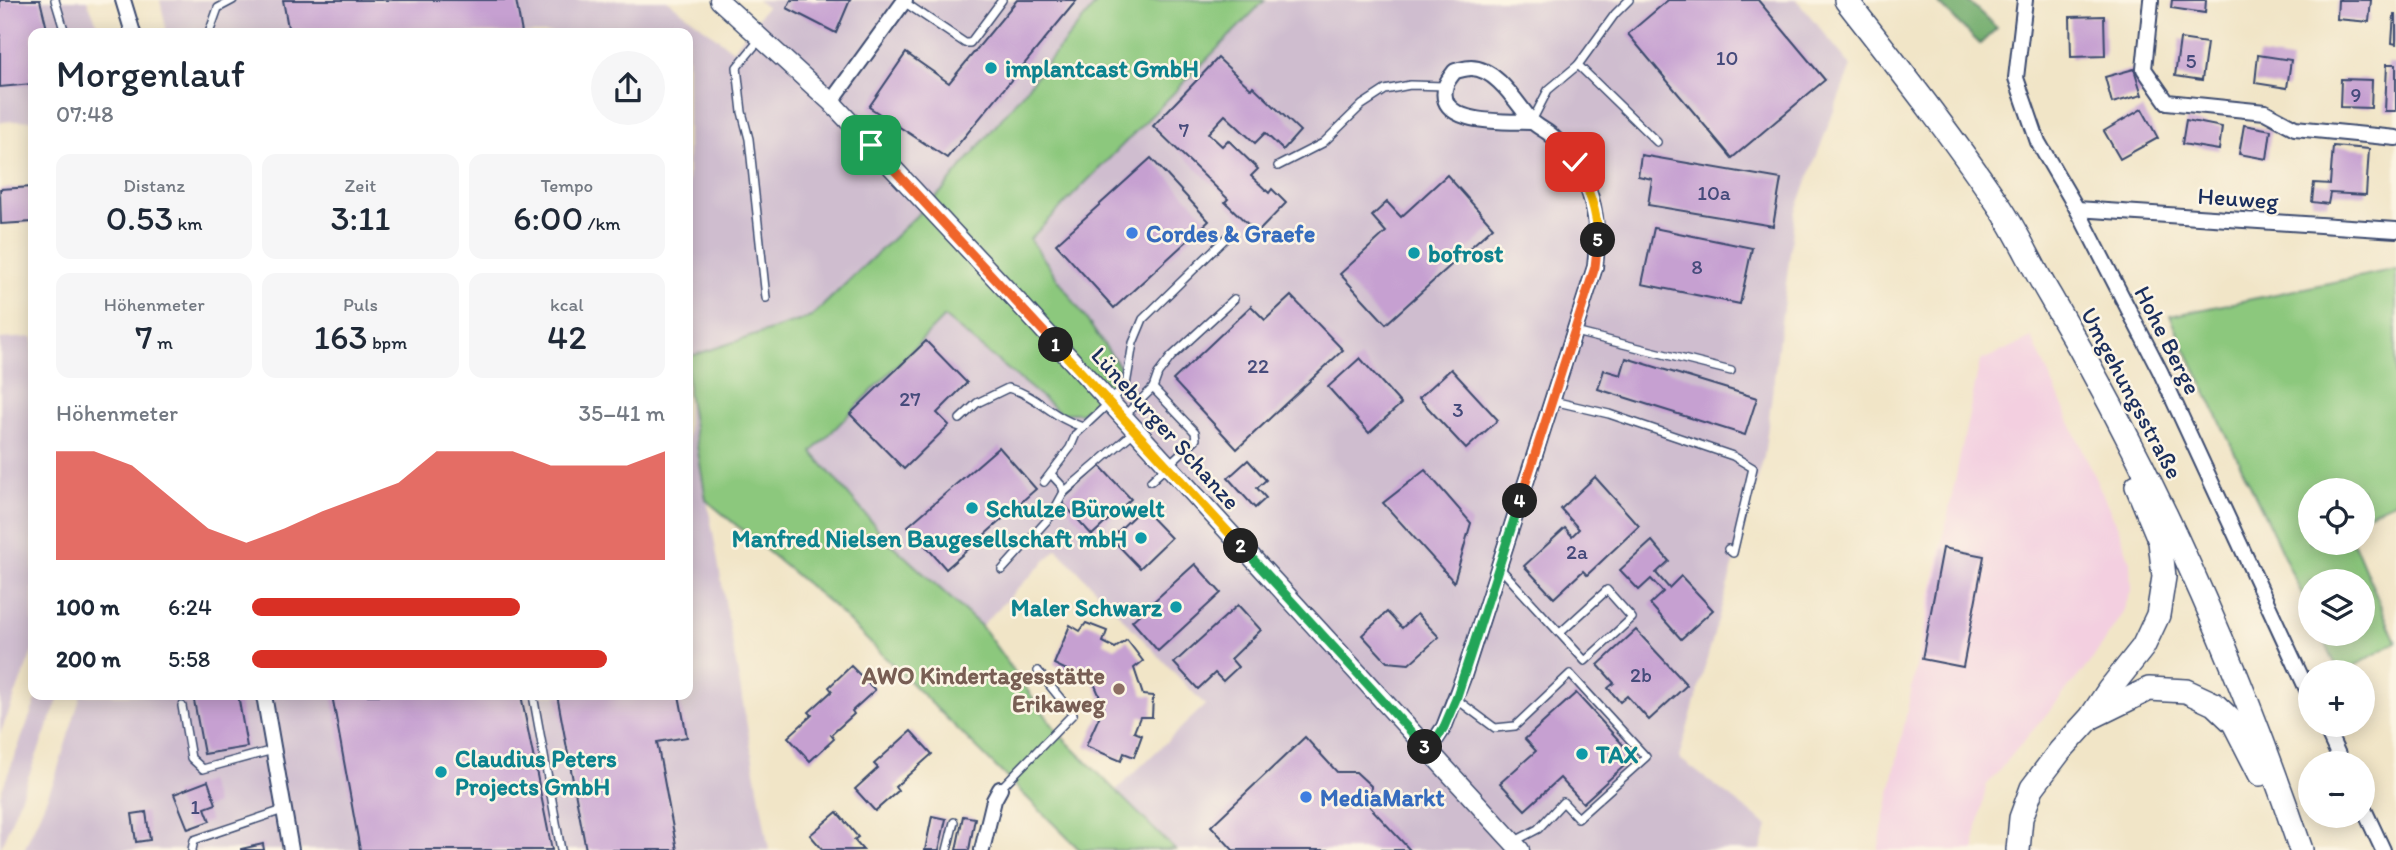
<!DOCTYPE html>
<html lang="de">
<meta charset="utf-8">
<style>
body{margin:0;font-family:Itim,sans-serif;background:#f6f6f7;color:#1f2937;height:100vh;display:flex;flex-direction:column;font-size:26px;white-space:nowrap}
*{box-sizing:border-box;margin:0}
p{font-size:23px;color:#747a83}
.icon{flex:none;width:38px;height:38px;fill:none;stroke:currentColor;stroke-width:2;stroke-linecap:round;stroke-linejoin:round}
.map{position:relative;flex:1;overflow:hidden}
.side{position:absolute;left:28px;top:28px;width:665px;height:672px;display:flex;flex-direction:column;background:#fff;border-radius:14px;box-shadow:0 4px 18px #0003}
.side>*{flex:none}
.buttons{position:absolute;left:2298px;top:478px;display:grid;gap:14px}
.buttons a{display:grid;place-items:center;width:77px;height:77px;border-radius:50%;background:#fff;box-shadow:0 4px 18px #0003;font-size:35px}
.pin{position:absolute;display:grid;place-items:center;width:60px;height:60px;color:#fff;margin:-30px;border-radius:14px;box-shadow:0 4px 10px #0006}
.km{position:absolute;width:35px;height:35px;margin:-18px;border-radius:50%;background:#222;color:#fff;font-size:19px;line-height:35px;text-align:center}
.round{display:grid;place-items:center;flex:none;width:74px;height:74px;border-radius:37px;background:#f6f6f7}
.headline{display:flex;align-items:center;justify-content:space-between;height:119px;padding:0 28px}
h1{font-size:38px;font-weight:600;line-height:52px}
.stats{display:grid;grid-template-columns:repeat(3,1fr);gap:10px;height:119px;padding:7px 28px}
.stats div{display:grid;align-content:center;border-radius:14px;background:#f6f6f7;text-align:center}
.stats b{font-size:35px;font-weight:600}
.stats small{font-size:19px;font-weight:400}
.stats p{font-size:19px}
.chart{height:196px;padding:14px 28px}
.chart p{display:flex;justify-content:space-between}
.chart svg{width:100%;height:126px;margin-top:7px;fill:#d93025;opacity:.7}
ul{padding:0 28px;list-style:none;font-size:23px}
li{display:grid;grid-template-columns:112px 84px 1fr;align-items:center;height:52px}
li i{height:18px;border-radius:9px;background:#d93025}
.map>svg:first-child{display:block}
</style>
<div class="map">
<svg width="2396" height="850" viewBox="0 0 2396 850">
<rect width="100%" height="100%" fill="#fcf5e5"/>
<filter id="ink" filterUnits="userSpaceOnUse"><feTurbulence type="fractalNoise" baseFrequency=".0143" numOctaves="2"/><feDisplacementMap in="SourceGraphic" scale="14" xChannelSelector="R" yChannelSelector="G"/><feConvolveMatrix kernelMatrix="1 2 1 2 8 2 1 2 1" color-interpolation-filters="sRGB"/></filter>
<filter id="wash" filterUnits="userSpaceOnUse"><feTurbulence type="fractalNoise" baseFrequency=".00686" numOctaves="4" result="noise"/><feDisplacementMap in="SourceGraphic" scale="28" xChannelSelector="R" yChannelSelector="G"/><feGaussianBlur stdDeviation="1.57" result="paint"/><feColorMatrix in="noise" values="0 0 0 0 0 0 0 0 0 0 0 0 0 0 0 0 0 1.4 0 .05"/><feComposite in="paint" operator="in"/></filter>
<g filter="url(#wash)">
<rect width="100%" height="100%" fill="#f1e5c7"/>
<path fill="#f3cfe0" d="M2032,338L2120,532L2130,562L2131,591L2122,614L2092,660L1986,786L1975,842L1976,850H1878L1980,361Z"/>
<g fill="#cfbdcf">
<path d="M0,0H87L101,33H33V120L0,122Z"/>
<path d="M160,0H667L733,50L766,7L757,0H1099L943,190L811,317L688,357V33H167Z"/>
<path d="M1265,0H1797L1851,66L1795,213L1764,457L1679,758L1768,826L1761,850H1175L1115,791L1205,705L1057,549L981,626L889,542L812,452L944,317L1061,413L1119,366L1030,239Z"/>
<path d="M33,337V650L0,734V339Z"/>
<path d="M688,392L769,850H24L54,781L81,695H688Z"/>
<path d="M38,695H60L0,850V795Z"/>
</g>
<g fill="#8cc87d" stroke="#547c6e" stroke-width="2">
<path d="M1099,0H1265L1030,239L1119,366L1118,385L1081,413H1061L944,317L812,452L889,542L981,626L1059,734L1175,850H1080L832,605L706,500L688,392V357L811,317L943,190Z"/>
<path d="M2396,269V501L2363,516L2362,490H2310V542L2354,543L2396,642L2344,672H2339L2321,634H2362V581H2310V611L2170,316Z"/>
</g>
<path fill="#71ac6c" stroke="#466e65" stroke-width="2" d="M1935,0H1967L1997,28L1980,44Z"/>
<g id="blocks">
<g fill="#c6a0d1">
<path d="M0,0H40L48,33H33V70L30,71L32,84L0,87Z"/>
<path d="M283,0H516L522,33H289Z"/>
<path d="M791,0H850L836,33L787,8Z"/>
<path d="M1017,0H1077L947,158L869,107L906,53L949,83Z"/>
<path d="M1668,0H1758L1825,80L1732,158L1628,34Z"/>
<path d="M2172,0H2206L2205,13L2171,8Z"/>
<path d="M2338,0H2371L2369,22L2337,19Z"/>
<path d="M2394,14H2396V44L2392,43Z"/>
<path d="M2104,16L2105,56L2071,57L2070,17Z"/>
<path d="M2180,39L2207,43L2202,80L2175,76Z"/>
<path d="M2258,55L2291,60L2287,88L2255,83Z"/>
<path d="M1218,58L1251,89L1253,86L1300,131L1283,150L1265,133L1255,143L1225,115L1208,133L1222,146L1228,140L1258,169L1251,176L1269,193L1272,189L1286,203L1257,233L1225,202L1228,199L1153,126Z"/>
<path d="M2387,64H2396V111H2385Z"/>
<path d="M2134,69L2142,95L2112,103L2105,77Z"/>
<path d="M2341,79L2372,80L2371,108L2340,107Z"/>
<path d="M2142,109L2158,138L2120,159L2104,131Z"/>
<path d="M2186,120L2222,127L2219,150L2182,144Z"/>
<path d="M2244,125L2271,130L2267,159L2239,154Z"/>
<path d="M2333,146L2369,149L2366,195L2330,193L2328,204L2312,202L2314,183L2330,184Z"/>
<path d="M1641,155L1781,179L1773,226L1648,205L1652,179L1638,176Z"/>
<path d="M1151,158L1209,221L1114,308L1056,244Z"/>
<path d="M1447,175L1493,227L1386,324L1340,274L1386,232L1372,216L1387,202L1401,217Z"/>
<path d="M33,187V222L1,224L0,189Z"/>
<path d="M1654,228L1752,248L1740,304L1642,284Z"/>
<path d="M1291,296L1343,350L1237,449L1173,380L1251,306L1265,320Z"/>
<path d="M926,341L967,383L937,413L949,425L904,469L850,414Z"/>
<path d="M1360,358L1401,404L1369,433L1328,387Z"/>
<path d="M1626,358L1757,398L1745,435L1598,389L1604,370L1621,375Z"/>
<path d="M1451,369L1498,420L1466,449L1419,398Z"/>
<path d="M999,447L1036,489L946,569L908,526Z"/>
<path d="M1248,460L1266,480L1257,488L1266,498L1255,508L1228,478Z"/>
<path d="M1100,466L1131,499L1092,535L1061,501Z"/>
<path d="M1425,470L1471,523L1454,582L1383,503Z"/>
<path d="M1595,477L1639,526L1587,575L1583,571L1554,598L1524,566L1565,528L1572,536L1579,529L1561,509Z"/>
<path d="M1142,508L1171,538L1140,568L1111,538Z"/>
<path d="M1652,541L1669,561L1656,573L1669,588L1681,576L1713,610L1681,639L1650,604L1663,592L1651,579L1639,590L1620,570Z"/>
<path d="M1943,548L1984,556L1963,667L1922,659Z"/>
<path d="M1195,564L1221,593L1158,651L1132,621Z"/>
<path d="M1238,605L1261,630L1231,659L1238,667L1223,681L1215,673L1198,689L1174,663Z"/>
<path d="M1387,612L1402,628L1417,614L1439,637L1409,664L1387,662L1362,635Z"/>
<path d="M1086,623L1107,631L1103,642L1115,648L1127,640L1143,661L1134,668L1143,695L1153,696L1152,717H1140L1134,732L1142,735L1134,757L1124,753L1121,761L1086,746L1104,706L1094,683L1054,664L1070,625L1080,631Z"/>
<path d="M1636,630L1687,685L1649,720L1627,696L1620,702L1608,688L1614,683L1598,665Z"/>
<path d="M851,666L875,690L852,711L854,714L831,735L834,739L810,761L788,737L812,715L809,712L832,691L829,687Z"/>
<path d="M1576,693L1634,757L1583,803L1560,778L1525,810L1500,783L1536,751L1525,739Z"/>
<path d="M193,695H238L247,747L204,754Z"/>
<path d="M332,695H521L552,850H360Z"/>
<path d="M557,695H679L687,737L657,742L677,850H586Z"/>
<path d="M911,731L932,754L895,787L898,791L875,811L855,789L878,768L874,764Z"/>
<path d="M1305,737L1337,772H1356L1371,786L1370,807L1410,850H1233L1211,826Z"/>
<path d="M208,781L216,804L205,808L210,821L188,829L174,794Z"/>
<path d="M146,812L150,840L136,842L132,814Z"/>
<path d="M837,812L858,837L854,840L863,850H823L810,835Z"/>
<path d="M932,816L946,819L939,850H925Z"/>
<path d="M963,816L975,818L969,850H956Z"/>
<path d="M263,844L264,850H241V849Z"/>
</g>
</g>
</g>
<g filter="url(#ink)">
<use href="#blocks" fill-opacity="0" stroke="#3b4a6e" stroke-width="2"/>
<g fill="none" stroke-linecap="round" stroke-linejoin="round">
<defs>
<g id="service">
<path d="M55,0L65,33"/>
<path d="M904,2L965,43H970L1002,0"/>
<path d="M209,33L218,8L233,0"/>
<path d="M761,38L737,67L742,112L749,139L766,298"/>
<path d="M1578,65L1657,142"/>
<path d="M1532,121L1548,90L1578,65L1615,14L1629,0"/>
<path d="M1278,166L1323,143L1362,105L1385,90L1410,85L1445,86"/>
<path d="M1575,332L1731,371"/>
<path d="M1553,401L1609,414L1733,456L1753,468L1733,553L1728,549"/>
<path d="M1123,417L1153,388L1158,374L1171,357L1234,299"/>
<path d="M960,419L977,403L1008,388C1038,395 1052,418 1083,427"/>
<path d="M1051,474L1062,486L1064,492"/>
<path d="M1151,481L1196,439L1195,432L1153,388"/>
<path d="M1044,482L1070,448L1076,434L1109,403L1126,385L1133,343L1143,319L1226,238"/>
<path d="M1499,567L1585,661L1632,618L1607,590L1560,633"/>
<path d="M1002,570L1051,516L1064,492L1135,431"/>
<path d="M533,695L561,850"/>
<path d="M1456,699L1495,728L1515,726L1570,674L1646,757L1578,818L1563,802L1538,829L1513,842"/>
<path d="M182,706L191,758L203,769L273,750"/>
<path d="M1000,789L1073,714L1038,671"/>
<path d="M192,850L194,840L283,810"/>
<path d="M947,850L954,822"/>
</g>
<g id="minor">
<path d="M123,0L133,33"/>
<path d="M2025,0L2016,78L2038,142L2077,209L2160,371L2310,696"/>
<path d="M2151,0L2144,69L2167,102L2265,112L2295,128L2396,138"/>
<path d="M831,102L905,0"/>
<path d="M2077,209L2396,230"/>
<path d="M264,695L291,850"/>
<path d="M2324,724L2342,763"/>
<path d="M1428,751L1444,727L1464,675L1595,267C1601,216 1591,171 1551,135C1544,129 1535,126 1530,119C1516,102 1496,68 1471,68C1466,68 1460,70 1455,71C1452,75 1447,81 1446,85C1433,127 1509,121 1531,122"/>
<path d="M2362,805L2383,850"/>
<path d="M982,850L994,800L1000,789"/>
</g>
<path id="tertiary" d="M719,0L831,102L1019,303L1520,850"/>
<g id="primary">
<path d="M1846,0C1898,67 1951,134 1998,204C2018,233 2032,266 2050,296C2153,472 2236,657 2301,850"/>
<path d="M2094,716L2149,689L2186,691L2214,704L2234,723L2260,774"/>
<path d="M2018,850L2021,818L2032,788L2060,751L2091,717L2109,690L2143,647L2158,615L2164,577L2160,541L2137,486"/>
</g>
</defs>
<use href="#service" stroke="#3b4a6e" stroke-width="10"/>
<use href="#minor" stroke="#3b4a6e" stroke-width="18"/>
<use href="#tertiary" stroke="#3b4a6e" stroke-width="21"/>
<use href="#primary" stroke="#3b4a6e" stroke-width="26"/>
<use href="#service" stroke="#fff" stroke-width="7"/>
<use href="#minor" stroke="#fff" stroke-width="14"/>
<use href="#tertiary" stroke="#fff" stroke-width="18"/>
<use href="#primary" stroke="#fff" stroke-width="23"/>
</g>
</g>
<g fill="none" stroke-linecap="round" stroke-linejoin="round" filter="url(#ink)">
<defs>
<path id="split-1" d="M871,145L1056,345"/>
<path id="split-2" d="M1056,345L1241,546"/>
<path id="split-3" d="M1241,546L1425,747"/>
<path id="split-4" d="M1425,747L1429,751L1444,727L1456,699L1520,501"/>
<path id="split-5" d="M1520,501L1595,267L1598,240"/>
<path id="split-6" d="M1575,162C1588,187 1598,212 1598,240"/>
</defs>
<use href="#split-1" stroke="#fff" stroke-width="14"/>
<use href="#split-2" stroke="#fff" stroke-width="14"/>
<use href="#split-3" stroke="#fff" stroke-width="14"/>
<use href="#split-4" stroke="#fff" stroke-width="14"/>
<use href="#split-5" stroke="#fff" stroke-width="14"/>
<use href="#split-6" stroke="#fff" stroke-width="14"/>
<use href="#split-1" stroke="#f0652b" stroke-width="9"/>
<use href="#split-2" stroke="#f5b400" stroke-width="9"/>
<use href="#split-3" stroke="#22a559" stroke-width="9"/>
<use href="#split-4" stroke="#22a559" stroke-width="9"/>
<use href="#split-5" stroke="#f0652b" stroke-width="9"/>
<use href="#split-6" stroke="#f5b400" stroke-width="9"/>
</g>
<g fill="#0f9aa8" stroke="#fcf5e5" stroke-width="2.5">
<circle cx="991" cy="68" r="7"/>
<circle cx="1414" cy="253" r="7"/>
<circle cx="972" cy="508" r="7"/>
<circle cx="1141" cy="538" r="7"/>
<circle cx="1176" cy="607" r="7"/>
<circle cx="1582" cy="754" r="7"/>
<circle cx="441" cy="772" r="7"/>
</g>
<g fill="#3f7fe0" stroke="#fcf5e5" stroke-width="2.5">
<circle cx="1132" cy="233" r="7"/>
<circle cx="1306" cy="797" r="7"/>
</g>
<circle fill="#8d6e63" stroke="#fcf5e5" stroke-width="2.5" cx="1119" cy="689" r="7"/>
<g text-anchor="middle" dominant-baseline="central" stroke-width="5" stroke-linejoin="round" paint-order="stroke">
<g font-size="21" fill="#464b7b">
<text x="1727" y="57">10</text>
<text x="2191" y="60">5</text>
<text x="2356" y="94">9</text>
<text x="1184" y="129">7</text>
<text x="1714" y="192">10a</text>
<text x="1697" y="266">8</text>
<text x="1258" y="365">22</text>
<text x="910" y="398">27</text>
<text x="1458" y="409">3</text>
<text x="1577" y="551">2a</text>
<text x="1641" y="674">2b</text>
<text x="195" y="806">1</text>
</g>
<g font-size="24" font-weight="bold" fill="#0d838f" stroke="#fcf5e5" text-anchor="start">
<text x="1005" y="68">implantcast GmbH</text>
<text x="1428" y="253">bofrost</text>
<text x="986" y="508">Schulze Bürowelt</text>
<text x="1127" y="538" text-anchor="end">Manfred Nielsen Baugesellschaft mbH</text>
<text x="1162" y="607" text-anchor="end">Maler Schwarz</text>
<text x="1596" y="754">TAX</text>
<text x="455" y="758">Claudius Peters<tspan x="455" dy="28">Projects GmbH</tspan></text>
</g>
<g font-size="24" fill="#1b2f5e" stroke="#fcf5e5">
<text transform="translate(2238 198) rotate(4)">Heuweg</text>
<text transform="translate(2168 340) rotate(63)">Hohe Berge</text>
<text transform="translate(2132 393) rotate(62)">Umgehungsstraße</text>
<text transform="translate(1166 428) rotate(48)">Lüneburger Schanze</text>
</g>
<g font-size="24" font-weight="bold" fill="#366cbe" stroke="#fcf5e5" text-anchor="start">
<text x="1146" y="233">Cordes &amp; Graefe</text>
<text x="1320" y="797">MediaMarkt</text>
</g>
<g font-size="24" font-weight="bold" fill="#785e54" stroke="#fcf5e5" text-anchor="end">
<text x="1105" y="675">AWO Kindertagesstätte<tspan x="1105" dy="28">Erikaweg</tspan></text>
</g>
</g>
</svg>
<div class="buttons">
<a><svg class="icon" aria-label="locate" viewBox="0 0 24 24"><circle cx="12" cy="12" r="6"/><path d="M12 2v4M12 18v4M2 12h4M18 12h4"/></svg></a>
<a><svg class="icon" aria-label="layers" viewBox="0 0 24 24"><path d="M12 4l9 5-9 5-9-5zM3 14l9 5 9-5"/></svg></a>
<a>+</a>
<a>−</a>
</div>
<div class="pin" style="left:871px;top:145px;background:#1e9e55"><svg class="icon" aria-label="arrive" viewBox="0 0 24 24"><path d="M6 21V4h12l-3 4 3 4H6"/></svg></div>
<div class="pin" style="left:1575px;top:162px;background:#d93025"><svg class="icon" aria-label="check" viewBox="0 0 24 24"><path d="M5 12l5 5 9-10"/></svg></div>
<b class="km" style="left:1056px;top:345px">1</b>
<b class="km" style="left:1241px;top:546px">2</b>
<b class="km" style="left:1425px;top:747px">3</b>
<b class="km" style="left:1520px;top:501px">4</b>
<b class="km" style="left:1598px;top:240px">5</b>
<section class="side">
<div class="headline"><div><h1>Morgenlauf</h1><p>07:48</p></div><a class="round"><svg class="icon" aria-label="share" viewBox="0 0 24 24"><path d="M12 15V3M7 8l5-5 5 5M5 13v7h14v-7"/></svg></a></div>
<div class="stats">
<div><p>Distanz</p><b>0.53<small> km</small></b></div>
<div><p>Zeit</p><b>3:11</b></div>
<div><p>Tempo</p><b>6:00<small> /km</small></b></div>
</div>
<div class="stats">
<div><p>Höhenmeter</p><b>7<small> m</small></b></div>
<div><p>Puls</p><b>163<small> bpm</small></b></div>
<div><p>kcal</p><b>42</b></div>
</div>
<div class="chart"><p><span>Höhenmeter</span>35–41 m</p>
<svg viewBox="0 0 160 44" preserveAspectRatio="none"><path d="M0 44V6L10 6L20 11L30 22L40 33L50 38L60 33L70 27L80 22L90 17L100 6L110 6L120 6L130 11L140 11L150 11L160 6V44z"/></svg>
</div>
<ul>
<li><b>100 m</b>6:24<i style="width:65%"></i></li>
<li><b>200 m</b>5:58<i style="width:86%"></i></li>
</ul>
</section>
</div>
